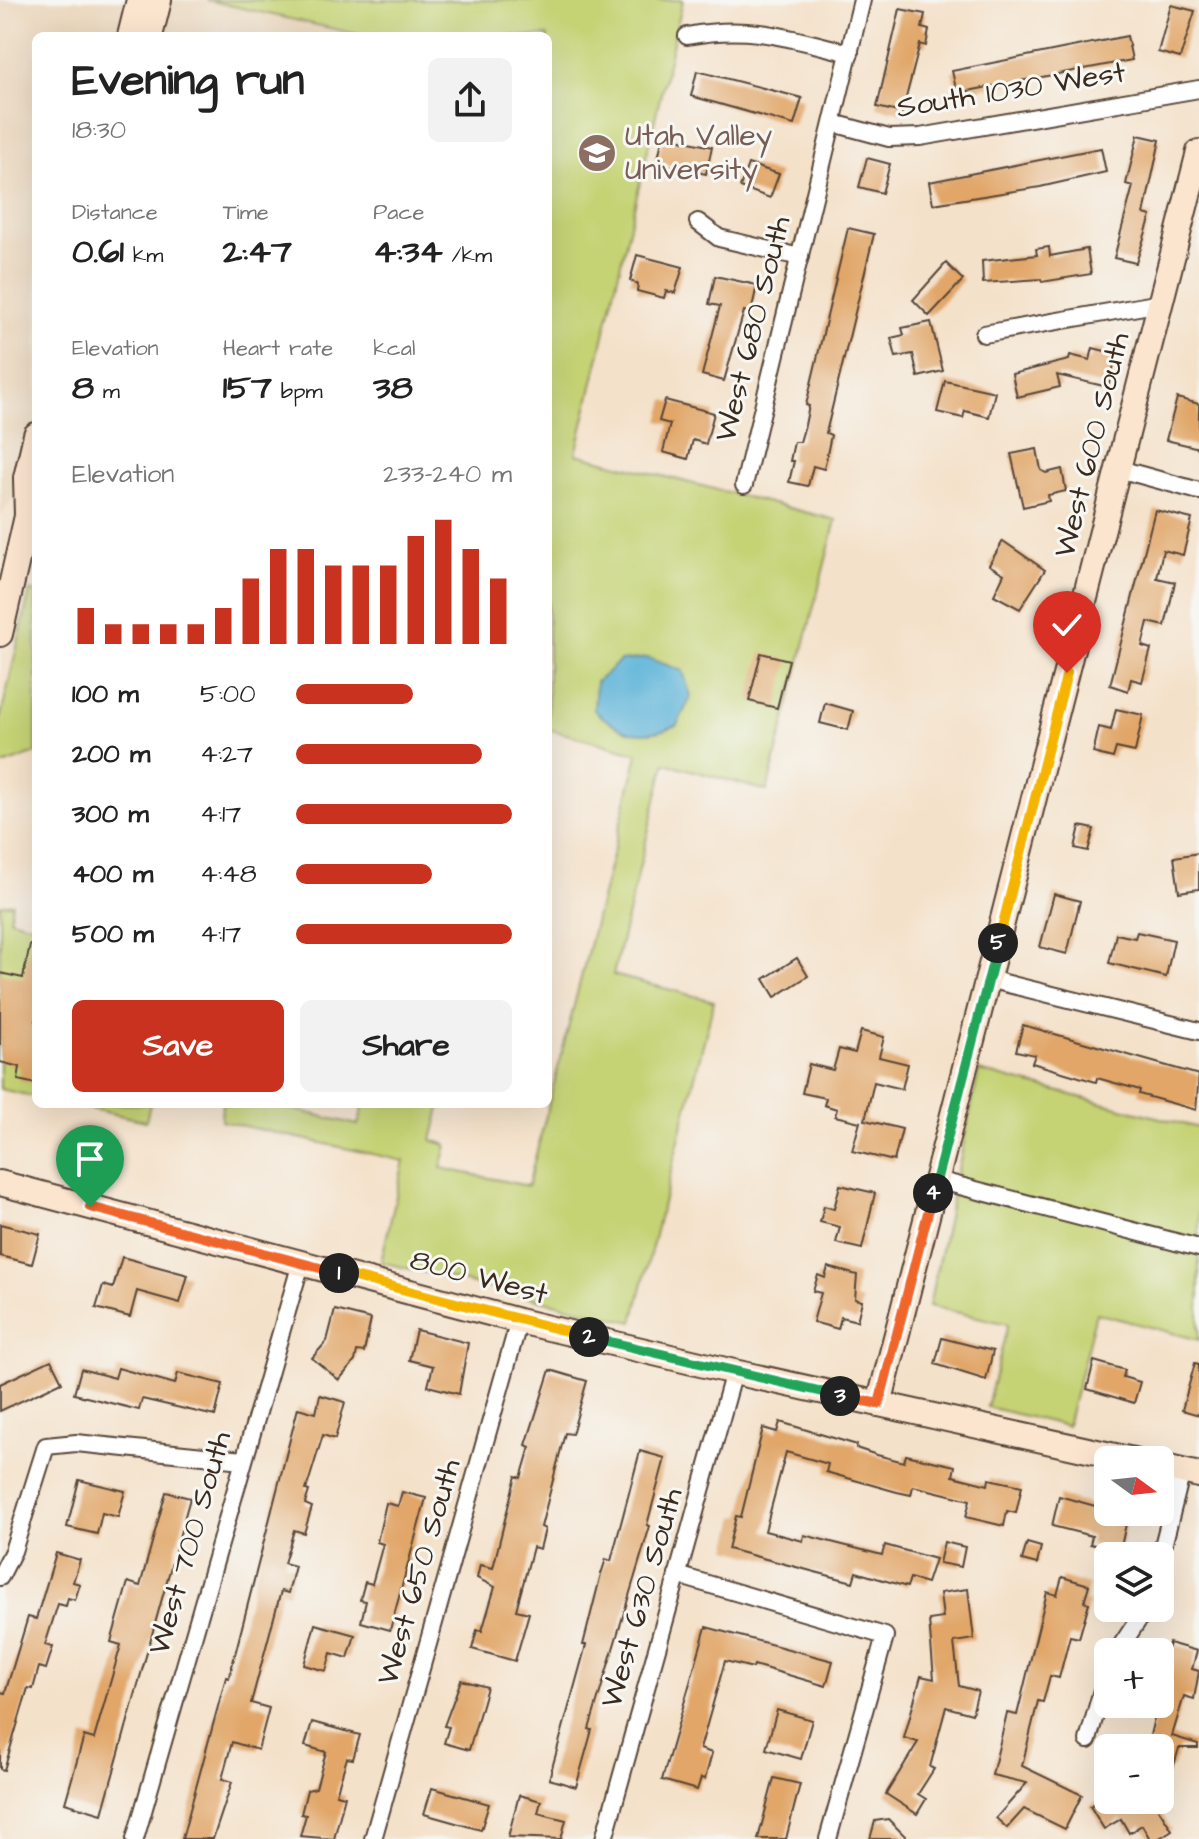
<!DOCTYPE html>
<meta charset="utf-8">
<style>
body{margin:0;font-family:"Architects Daughter",sans-serif;background:#f2f2f2;color:#222;height:100vh;display:flex;flex-direction:column;font-size:30px;white-space:nowrap}
*{box-sizing:border-box;margin:0}
p{font-size:26px;color:#767676}
.icon{flex:none;width:44px;height:44px;fill:none;stroke:currentColor;stroke-width:2;stroke-linecap:round;stroke-linejoin:round}
.map{position:relative;flex:1;overflow:hidden}
.side{position:absolute;left:32px;top:32px;width:520px;height:1076px;display:flex;flex-direction:column;background:#fff;border-radius:12px;box-shadow:0 8px 32px #0002}
.side>*{flex:none}
.needle{width:52px;rotate:105deg}
.buttons{position:absolute;left:1094px;top:1446px;display:grid;gap:16px}
.buttons a{display:grid;place-items:center;width:80px;height:80px;border-radius:12px;background:#fff;box-shadow:0 8px 32px #0002;font-size:40px}
.pin{position:absolute;display:grid;place-items:center;width:68px;height:68px;color:#fff;margin:-82px -34px;border-radius:50% 50% 50% 0;rotate:-45deg;box-shadow:0 0 8px #0007}
.pin .icon{rotate:45deg}
.km{position:absolute;width:40px;height:40px;margin:-20px;border-radius:50%;background:#222;color:#fff;font-size:22px;line-height:40px;text-align:center}
.round{display:grid;place-items:center;flex:none;width:84px;height:84px;border-radius:12px;background:#f2f2f2}
.headline{display:flex;align-items:center;justify-content:space-between;height:136px;padding:0 40px}
h1{font-size:44px;font-weight:700;line-height:60px}
.figures{display:grid;grid-template-columns:repeat(3,1fr);gap:12px;height:136px;padding:8px 40px}
.figures div{display:grid;align-content:center}
.figures b{font-size:34px;font-weight:700}
.figures small{font-size:22px;font-weight:400}
.figures p{font-size:22px}
.chart{height:224px;padding:16px 40px}
.chart p{display:flex;justify-content:space-between}
.chart svg{width:100%;height:144px;margin-top:8px;stroke:#c8321e;stroke-width:6}
.button{display:flex;gap:16px;margin-top:auto;padding:16px 40px}
.button a{flex:1;height:92px;border-radius:12px;background:#c8321e;color:#fff;font-size:32px;font-weight:700;line-height:92px;text-align:center}
.button a+a{background:#f2f2f2;color:#222}
ul{padding:0 40px;list-style:none;font-size:26px}
li{display:grid;grid-template-columns:128px 96px 1fr;align-items:center;height:60px}
li i{height:20px;border-radius:10px;background:#c8321e}
.map>svg:first-child{display:block}
</style>
<div class="map">
<svg width="1199" height="1839" viewBox="0 0 1199 1839">
<rect width="100%" height="100%" fill="#f6f6f2"/>
<filter id="ink" filterUnits="userSpaceOnUse"><feTurbulence type="fractalNoise" baseFrequency=".0125" numOctaves="2"/><feDisplacementMap in="SourceGraphic" scale="16" xChannelSelector="R" yChannelSelector="G"/><feConvolveMatrix kernelMatrix="1 2 1 2 8 2 1 2 1" color-interpolation-filters="sRGB"/></filter>
<filter id="wash" filterUnits="userSpaceOnUse"><feTurbulence type="fractalNoise" baseFrequency=".006" numOctaves="4" result="noise"/><feDisplacementMap in="SourceGraphic" scale="32" xChannelSelector="R" yChannelSelector="G"/><feGaussianBlur stdDeviation="1.8" result="paint"/><feColorMatrix in="noise" values="0 0 0 0 0 0 0 0 0 0 0 0 0 0 0 0 0 1.4 0 .05"/><feComposite in="paint" operator="in"/></filter>
<g filter="url(#wash)">
<rect width="100%" height="100%" fill="#f4e1c9"/>
<path fill="#ead4b8" d="M0,0H683L575,452L548,36H36V466L0,516Z"/>
<g fill="#c5d375" stroke="#807e4a" stroke-width="2">
<path d="M207,0H683L576,454L836,520L767,791L665,763L613,975L714,1001L633,1322L381,1262L404,1161L221,1121L222,1104H271L358,1125L364,1104H441L432,1140L447,1145L441,1168L528,1186L638,754L548,729V36H365Z"/>
<path d="M30,591L36,593V753L0,766V720Z"/>
<path d="M12,903L10,919L36,926V1097L0,1089V905Z"/>
<path d="M979,1071L1199,1128V1340L1096,1313L1067,1426L987,1407L1008,1324L929,1306Z"/>
<path d="M69,1104H150L146,1121Z"/>
</g>
<path fill="#5bb3d8" stroke="#4b6e7b" stroke-width="2" d="M648,658L683,671L691,697L677,725C643,740 621,734 594,710L596,682L620,661Z"/>
<g id="blocks">
<g fill="#e1a667">
<path d="M1171,5L1195,11L1180,58L1158,52Z"/>
<path d="M900,9L925,14L922,28L929,30L926,46L920,44L902,113L877,107Z"/>
<path d="M1127,36L1132,60L957,93L952,71Z"/>
<path d="M697,71L802,98L794,125L691,96Z"/>
<path d="M1138,135L1160,140L1144,214L1151,216L1136,263L1114,258L1133,186L1126,184Z"/>
<path d="M663,136L712,147L706,174L657,163Z"/>
<path d="M1101,148L1106,172L1040,187L933,204L929,182Z"/>
<path d="M867,158L890,164L882,193L859,187Z"/>
<path d="M748,164L779,174L770,198L740,187Z"/>
<path d="M848,228L874,234L826,433L831,435L824,469L813,466L808,486L789,482L794,461H790L794,442H800L805,425L809,406L806,405Z"/>
<path d="M1049,247L1050,256L1087,249L1091,274L1042,282L1041,279L983,283L982,261L1037,255L1036,249Z"/>
<path d="M637,255L683,267L675,293L666,291L664,298L637,291L638,284L630,281Z"/>
<path d="M946,263L963,280L929,316L913,300Z"/>
<path d="M715,276L757,285L751,313L744,311L724,381L702,375L720,306L709,304Z"/>
<path d="M931,322L943,371L918,377L913,354L896,357L891,338L904,335L902,328Z"/>
<path d="M1093,348L1117,354L1108,387L1057,375L1060,387L1017,397L1012,374L1069,360L1070,355L1090,360Z"/>
<path d="M945,381L995,392L989,417L965,411L963,418L937,412Z"/>
<path d="M1177,398L1199,404V448L1166,440Z"/>
<path d="M665,400L714,413L706,444L693,440L688,459L663,452L670,424L659,421Z"/>
<path d="M1037,449L1041,470L1046,473L1062,469L1066,491L1048,495L1049,501L1023,507L1011,454Z"/>
<path d="M1155,510L1192,519L1183,555L1163,550L1157,578L1175,582L1165,626L1148,622L1142,646L1151,649L1142,682L1131,679L1128,691L1110,685Z"/>
<path d="M1003,541L1045,570L1020,609L994,595L1004,574L989,565Z"/>
<path d="M761,653L789,660L777,708L749,701Z"/>
<path d="M825,703L853,711L848,730L820,723Z"/>
<path d="M1116,709L1143,715L1135,752L1116,748L1113,758L1093,753L1099,727L1111,730Z"/>
<path d="M1080,826L1094,829L1088,851L1075,848Z"/>
<path d="M1199,853V889L1179,892L1174,857Z"/>
<path d="M1054,894L1080,901L1067,954L1040,947Z"/>
<path d="M1137,932L1174,940L1166,977L1109,963L1116,934L1135,938Z"/>
<path d="M30,945H36V1084L18,1080L20,1067L0,1062V973L23,978Z"/>
<path d="M797,958L808,976L775,997L764,979Z"/>
<path d="M1023,1025L1199,1075L1196,1110L1139,1094L1140,1090L1097,1078L1096,1082L1032,1063L1035,1055L1016,1051Z"/>
<path d="M861,1031L884,1037L879,1057L908,1064L902,1089L874,1082L865,1120L902,1129L894,1161L852,1151L860,1122L835,1116L837,1109L824,1105L826,1098L802,1093L809,1064L833,1070L839,1049L855,1053Z"/>
<path d="M840,1185L875,1193L862,1249L836,1243L840,1227L820,1222L824,1206L834,1209Z"/>
<path d="M0,1224L40,1234L32,1264L0,1256Z"/>
<path d="M122,1257L188,1275L180,1303L137,1291L130,1317L96,1308L103,1285L113,1288Z"/>
<path d="M828,1267L857,1275L855,1299L862,1301L857,1321L841,1317L838,1329L813,1322L821,1293L813,1291L818,1275L825,1278Z"/>
<path d="M335,1310L371,1319L364,1352L357,1351L355,1361L339,1380L312,1358L327,1341Z"/>
<path d="M416,1330L468,1343L459,1394L428,1386L433,1366L409,1360Z"/>
<path d="M942,1338L993,1351L986,1380L935,1364Z"/>
<path d="M51,1360L62,1382L0,1411V1384Z"/>
<path d="M1094,1361L1125,1370L1123,1377L1140,1382L1134,1403L1087,1389Z"/>
<path d="M1195,1363L1199,1364V1415L1182,1410Z"/>
<path d="M118,1368L175,1384L178,1373L223,1384L215,1416L142,1399L139,1410L74,1394L81,1369L115,1378Z"/>
<path d="M550,1370L587,1381L572,1434L565,1433L541,1527L545,1529L540,1549L533,1547L516,1610L529,1613L515,1661L472,1649L477,1630L482,1631L495,1587L477,1578L480,1565L493,1568L511,1495L516,1476L521,1478L530,1447L526,1445Z"/>
<path d="M320,1395L345,1402L335,1439L323,1435L306,1490L309,1491L305,1504L312,1507L304,1533L294,1530L284,1563L295,1566L288,1593L281,1591L251,1703L269,1708L258,1750L232,1742L222,1779L232,1782L213,1839H182L226,1677L229,1678L298,1408L316,1413Z"/>
<path d="M780,1422L857,1445L856,1448L877,1455L904,1462L906,1455L955,1466L953,1476L988,1485L989,1479L1022,1486L1016,1513L1007,1511L1004,1526L966,1517L970,1500L913,1486L911,1495L897,1492L826,1472L828,1464L786,1452L765,1531L803,1541L804,1535L882,1555L885,1545L935,1559L927,1583L910,1578L907,1587L856,1572L853,1582L728,1549L736,1516L741,1517L763,1428L777,1432Z"/>
<path d="M640,1451L665,1458L647,1525L650,1526L589,1729L592,1730L576,1787L549,1779L586,1645H583L601,1574L606,1559L611,1561Z"/>
<path d="M79,1480L125,1491L118,1517L102,1513L97,1534L67,1527Z"/>
<path d="M166,1492L190,1498L102,1814L65,1803L84,1736L94,1739L121,1645L111,1642L128,1582L140,1586Z"/>
<path d="M402,1492L426,1498L390,1630L361,1622L366,1601L360,1600L365,1582L372,1584L383,1544L377,1542L386,1503L398,1506Z"/>
<path d="M1059,1496L1128,1515L1120,1551L1090,1544L1092,1536L1052,1526Z"/>
<path d="M944,1542L965,1547L961,1567L939,1563Z"/>
<path d="M1027,1543L1041,1547L1037,1564L1022,1560Z"/>
<path d="M56,1553L80,1560L73,1582L80,1584L75,1600L68,1598L66,1606L58,1604L45,1645L53,1647L46,1669L39,1667L33,1689L28,1688L4,1770L0,1769V1692L5,1693L28,1617L36,1619Z"/>
<path d="M1062,1577L1089,1585L1084,1602L1089,1603L1079,1638L1070,1636L1059,1678L1050,1676L1043,1702L1038,1701L1022,1766L1082,1795L1065,1829L1024,1809L1007,1828L996,1818L1027,1783L992,1775L1007,1713L1017,1715L1047,1592L1057,1595Z"/>
<path d="M968,1589L974,1639L954,1642L959,1686L978,1691L972,1714L946,1707L930,1767L934,1769L918,1794L926,1799L917,1814L886,1794L918,1742L904,1738L921,1676L934,1679L929,1620L943,1618L940,1593Z"/>
<path d="M315,1624L355,1635L348,1658L331,1653L326,1671L304,1665Z"/>
<path d="M706,1627L833,1661L826,1686L754,1665L753,1668L725,1661L700,1749L712,1753L705,1779L701,1778L697,1790L662,1780Z"/>
<path d="M1169,1643L1197,1651L1192,1669L1199,1671L1194,1699L1184,1696L1172,1736L1198,1744V1748H1179L1173,1769L1160,1766V1748H1148V1744L1155,1714L1160,1715V1672Z"/>
<path d="M461,1680L487,1687L469,1750L444,1743L449,1727L444,1726Z"/>
<path d="M777,1710L812,1720L801,1759L766,1749Z"/>
<path d="M312,1722L360,1735L353,1759L347,1758L336,1794L345,1796L334,1839L300,1836L306,1815L301,1814L307,1790L316,1788L326,1752L305,1746Z"/>
<path d="M774,1778L800,1784L786,1839H758Z"/>
<path d="M432,1788L489,1804L481,1830L424,1814Z"/>
<path d="M519,1795L541,1801L538,1813L566,1820L561,1839L508,1837Z"/>
<path d="M1100,1800H1153L1172,1830L1158,1839H1150L1142,1825L1129,1833L1121,1819L1104,1829L1090,1806Z"/>
<path d="M888,1819L908,1839H870L875,1821Z"/>
</g>
</g>
</g>
<g filter="url(#ink)">
<use href="#blocks" fill-opacity="0" stroke="#574538" stroke-width="2"/>
<g fill="none" stroke-linecap="round" stroke-linejoin="round">
<defs>
<g id="street">
<path d="M687,36C751,24 789,38 850,53"/>
<path d="M833,123L889,138L920,137L1199,89"/>
<path d="M698,222L719,238L800,257"/>
<path d="M984,334L1161,303"/>
<path d="M1119,469L1199,491"/>
<path d="M744,485L862,0"/>
<path d="M988,979L1199,1031"/>
<path d="M937,1180L1199,1248"/>
<path d="M1160,1558L1182,1471"/>
<path d="M677,1575L885,1636L828,1839"/>
<path d="M0,1577L13,1551L46,1446L76,1443L243,1460"/>
<path d="M1117,1652L1146,1608"/>
<path d="M1088,1740L1108,1669"/>
<path d="M135,1839L301,1263"/>
<path d="M373,1839L519,1321"/>
<path d="M604,1839L734,1372"/>
</g>
<g id="secondary">
<path d="M130,36L139,0"/>
<path d="M150,36L159,0"/>
<path d="M27,516L26,478L36,435"/>
<path d="M0,634L27,516L36,499"/>
<path d="M0,1183L519,1321L734,1372L1133,1460"/>
<path d="M879,1404L1199,152"/>
<path d="M1160,1466L1199,1475"/>
</g>
</defs>
<use href="#street" stroke="#574538" stroke-width="20"/>
<use href="#secondary" stroke="#574538" stroke-width="28"/>
<use href="#street" stroke="#fff" stroke-width="16"/>
<use href="#secondary" stroke="#fbe5cf" stroke-width="24"/>
</g>
</g>
<g fill="none" stroke-linecap="round" stroke-linejoin="round" filter="url(#ink)">
<defs>
<path id="split-1" d="M90,1207L339,1273"/>
<path id="split-2" d="M339,1273L589,1337"/>
<path id="split-3" d="M589,1337L840,1396"/>
<path id="split-4" d="M840,1396L879,1404L933,1193"/>
<path id="split-5" d="M933,1193L998,943"/>
<path id="split-6" d="M998,943L1067,673"/>
</defs>
<use href="#split-1" stroke="#fff" stroke-width="16"/>
<use href="#split-2" stroke="#fff" stroke-width="16"/>
<use href="#split-3" stroke="#fff" stroke-width="16"/>
<use href="#split-4" stroke="#fff" stroke-width="16"/>
<use href="#split-5" stroke="#fff" stroke-width="16"/>
<use href="#split-6" stroke="#fff" stroke-width="16"/>
<use href="#split-1" stroke="#f0652b" stroke-width="10"/>
<use href="#split-2" stroke="#f5b400" stroke-width="10"/>
<use href="#split-3" stroke="#22a559" stroke-width="10"/>
<use href="#split-4" stroke="#f0652b" stroke-width="10"/>
<use href="#split-5" stroke="#22a559" stroke-width="10"/>
<use href="#split-6" stroke="#f5b400" stroke-width="10"/>
</g>
<defs>
<symbol id="university-disc" viewBox="-11 -11 22 22"><circle r="9.5" fill="#8d6e63" stroke="#f6f6f2"/><path d="M0-5L7-2L0 1L-7-2ZM-4 1L0 2.5L4 1V4Q0 6-4 4Z" fill="#fff"/></symbol>
</defs>
<g fill-rule="evenodd">
<use href="#university-disc" x="575" y="131" width="44" height="44"/>
</g>
<g text-anchor="middle" dominant-baseline="central" stroke-width="6" stroke-linejoin="round" paint-order="stroke">
<g font-size="30" fill="#3b2a1e" stroke="#f6f6f2">
<text transform="translate(1011 90) rotate(-9)">South 1030 West</text>
<text transform="translate(753 329) rotate(-76)">West 680 South</text>
<text transform="translate(1092 445) rotate(-76)">West 600 South</text>
<text transform="translate(479 1277) rotate(15)">800 West</text>
<text transform="translate(190 1543) rotate(-74)">West 700 South</text>
<text transform="translate(419 1572) rotate(-74)">West 650 South</text>
<text transform="translate(642 1598) rotate(-74)">West 630 South</text>
</g>
<g font-size="30" fill="#785e54" stroke="#f6f6f2" text-anchor="start">
<text x="625" y="136">Utah Valley<tspan x="625" dy="34">University</tspan></text>
</g>
</g>
</svg>
<div class="buttons">
<a><svg class="needle" viewBox="-14 -14 28 28"><path d="M0-13l5 13h-10z" fill="#e53935"/><path d="M0 13l5-13h-10z" fill="#767676"/></svg></a>
<a><svg class="icon" aria-label="layers" viewBox="0 0 24 24"><path d="M12 4l9 5-9 5-9-5zM3 14l9 5 9-5"/></svg></a>
<a>+</a>
<a>−</a>
</div>
<div class="pin" style="left:90px;top:1207px;background:#1e9e55"><svg class="icon" aria-label="arrive" viewBox="0 0 24 24"><path d="M6 21V4h12l-3 4 3 4H6"/></svg></div>
<div class="pin" style="left:1067px;top:673px;background:#d93025"><svg class="icon" aria-label="check" viewBox="0 0 24 24"><path d="M5 12l5 5 9-10"/></svg></div>
<b class="km" style="left:339px;top:1273px">1</b>
<b class="km" style="left:589px;top:1337px">2</b>
<b class="km" style="left:840px;top:1396px">3</b>
<b class="km" style="left:933px;top:1193px">4</b>
<b class="km" style="left:998px;top:943px">5</b>
<section class="side">
<div class="headline"><div><h1>Evening run</h1><p>18:30</p></div><a class="round"><svg class="icon" aria-label="share" viewBox="0 0 24 24"><path d="M12 15V3M7 8l5-5 5 5M5 13v7h14v-7"/></svg></a></div>
<div class="figures">
<div><p>Distance</p><b>0.61<small> km</small></b></div>
<div><p>Time</p><b>2:47</b></div>
<div><p>Pace</p><b>4:34<small> /km</small></b></div>
</div>
<div class="figures">
<div><p>Elevation</p><b>8<small> m</small></b></div>
<div><p>Heart rate</p><b>157<small> bpm</small></b></div>
<div><p>kcal</p><b>38</b></div>
</div>
<div class="chart"><p><span>Elevation</span>233–240 m</p>
<svg viewBox="0 0 160 44" preserveAspectRatio="none"><path d="M5 44V33M15 44V38M25 44V38M35 44V38M45 44V38M55 44V33M65 44V24M75 44V15M85 44V15M95 44V20M105 44V20M115 44V20M125 44V11M135 44V6M145 44V15M155 44V24"/></svg>
</div>
<ul>
<li><b>100 m</b>5:00<i style="width:54%"></i></li>
<li><b>200 m</b>4:27<i style="width:86%"></i></li>
<li><b>300 m</b>4:17<i style="width:100%"></i></li>
<li><b>400 m</b>4:48<i style="width:63%"></i></li>
<li><b>500 m</b>4:17<i style="width:100%"></i></li>
</ul>
<div class="button"><a>Save</a><a>Share</a></div>
</section>
</div>
